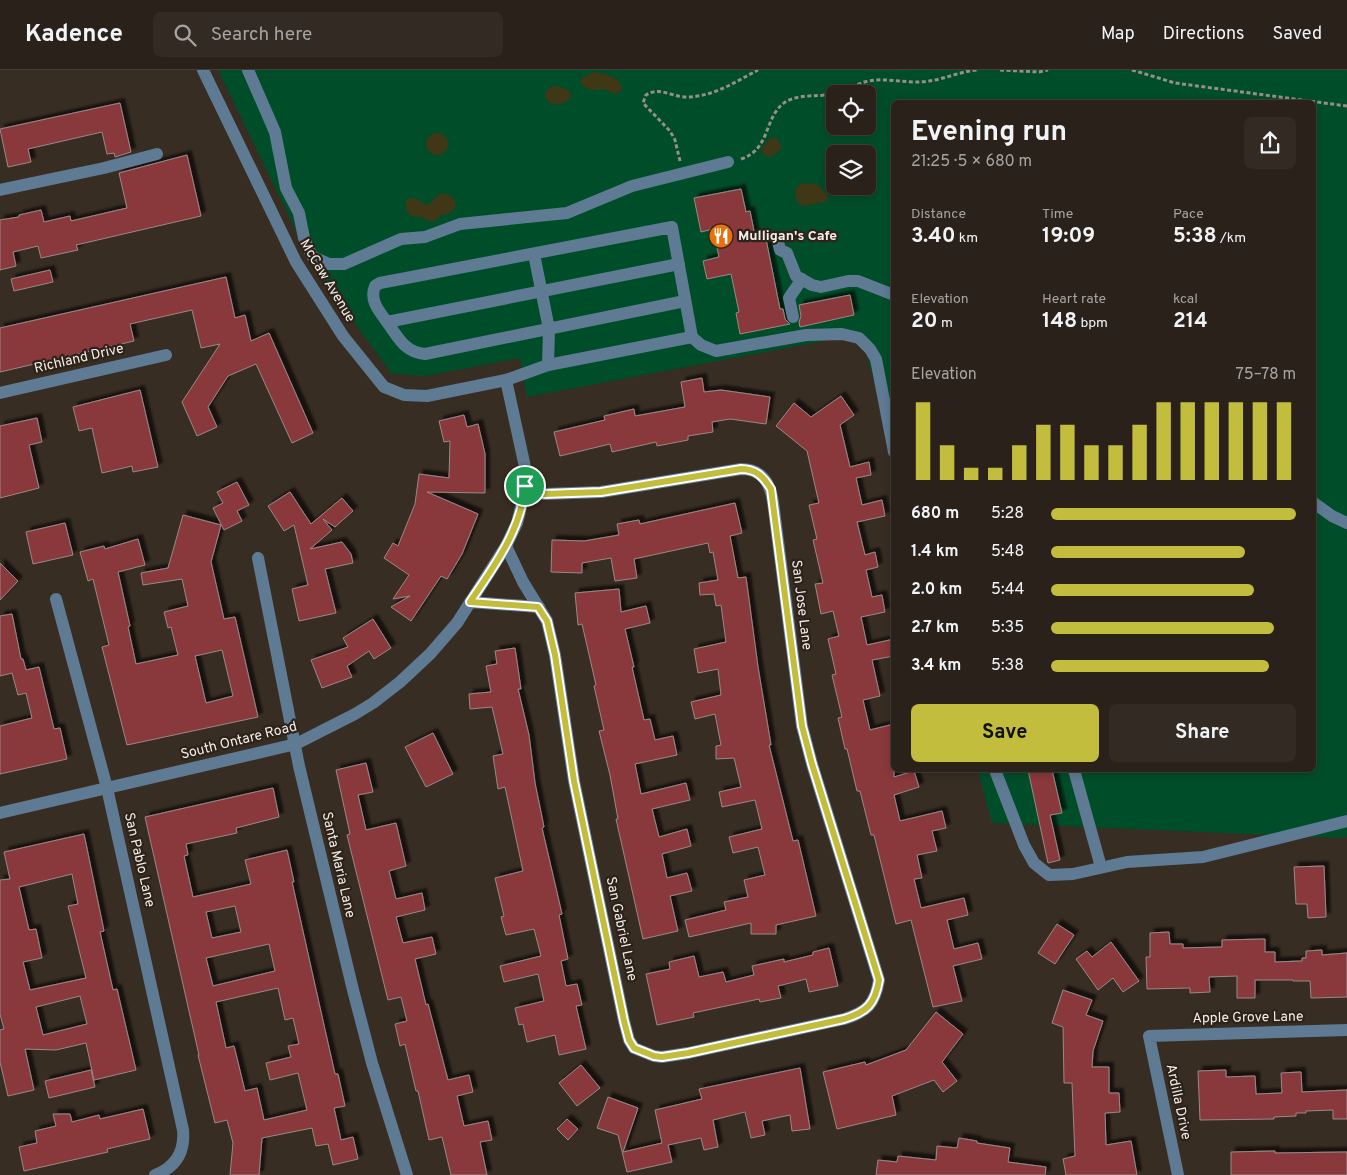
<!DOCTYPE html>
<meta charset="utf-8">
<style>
body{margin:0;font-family:Overpass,sans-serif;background:#322a23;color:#f1f3f6;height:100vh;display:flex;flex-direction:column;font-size:19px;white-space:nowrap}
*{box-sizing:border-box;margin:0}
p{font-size:16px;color:#a5a4a2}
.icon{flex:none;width:28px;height:28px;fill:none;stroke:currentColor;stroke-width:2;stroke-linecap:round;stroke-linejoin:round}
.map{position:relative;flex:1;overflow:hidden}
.sheet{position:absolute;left:891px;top:30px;width:425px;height:672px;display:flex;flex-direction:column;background:#2a221a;border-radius:8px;box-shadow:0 2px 8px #0003,0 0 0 1px #463f39}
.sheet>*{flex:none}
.controls{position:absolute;left:826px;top:15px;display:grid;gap:10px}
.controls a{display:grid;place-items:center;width:50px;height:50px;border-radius:8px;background:#2a221a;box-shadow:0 2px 8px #0003,0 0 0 1px #463f39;font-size:25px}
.pin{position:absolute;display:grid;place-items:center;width:42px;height:42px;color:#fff;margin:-21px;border:2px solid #fff;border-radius:50%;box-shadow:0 1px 5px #0007}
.round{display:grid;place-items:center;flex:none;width:52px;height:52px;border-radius:8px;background:#322a23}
.summary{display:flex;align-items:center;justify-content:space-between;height:85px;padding:0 20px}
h1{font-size:28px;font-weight:700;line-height:38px}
.stats{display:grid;grid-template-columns:repeat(3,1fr);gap:8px;height:85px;padding:5px 20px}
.stats div{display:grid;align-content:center}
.stats b{font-size:21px;font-weight:700}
.stats small{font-size:14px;font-weight:400}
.stats p{font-size:14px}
.chart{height:140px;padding:10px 20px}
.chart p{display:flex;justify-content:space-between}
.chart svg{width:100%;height:90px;margin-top:5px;stroke:#c3bd3e;stroke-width:6}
.action{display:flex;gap:10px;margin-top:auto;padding:10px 20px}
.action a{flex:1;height:58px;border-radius:8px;background:#c3bd3e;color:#111;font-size:20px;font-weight:700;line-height:58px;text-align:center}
.action a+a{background:#322a23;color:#f1f3f6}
ul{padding:0 20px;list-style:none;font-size:16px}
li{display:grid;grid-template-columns:80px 60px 1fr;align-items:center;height:38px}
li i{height:12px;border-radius:6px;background:#c3bd3e}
header{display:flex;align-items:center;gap:30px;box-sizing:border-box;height:70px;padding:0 25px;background:#2a221a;border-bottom:1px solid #463f39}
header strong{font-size:24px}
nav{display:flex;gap:28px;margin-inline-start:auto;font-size:18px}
.search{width:350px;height:45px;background:#322a23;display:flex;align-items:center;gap:12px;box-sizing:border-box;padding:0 18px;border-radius:8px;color:#a5a4a2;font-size:19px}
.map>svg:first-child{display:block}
</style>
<header>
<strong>Kadence</strong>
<div class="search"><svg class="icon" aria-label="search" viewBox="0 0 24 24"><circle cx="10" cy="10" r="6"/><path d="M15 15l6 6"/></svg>Search here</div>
<nav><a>Map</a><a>Directions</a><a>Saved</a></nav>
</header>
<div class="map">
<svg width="1347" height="1105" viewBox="0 0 1347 1105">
<defs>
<filter id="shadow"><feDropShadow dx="4.5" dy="-4.5" stdDeviation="1" flood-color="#0009"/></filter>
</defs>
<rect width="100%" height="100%" fill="#382d23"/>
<path fill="#004d29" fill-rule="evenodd" d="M218,0H1347V767L1340,768L992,753L978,700H1314V32H894V386L861,264L527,327L520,288L425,306L392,304L313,196ZM835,24H868V56H835ZM835,84H868V116H835Z"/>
<g fill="#3f3716">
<path d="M594,2C605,4 618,6 622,17L621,21L616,24L604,19L591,20L582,15L580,11L582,8Z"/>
<path d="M553,16C560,17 568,17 571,25L568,31C550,41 536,24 553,16Z"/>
<circle cx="437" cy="74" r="11"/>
<path d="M774,67L780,73L782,78L771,87L765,86L761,79L768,70Z"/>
<path d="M835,87V107L827,105L824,97L828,90Z"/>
<path d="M811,113L819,115L829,128L825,132L802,136L796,129L795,120L800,114Z"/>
<path d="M442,123C451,124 457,129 455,138L448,144L441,145L435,151H428L422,147L411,146L406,140V132L408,129C417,126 420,133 428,135L436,127Z"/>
</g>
<g fill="#89383b" stroke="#9b8888" fill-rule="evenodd" filter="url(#shadow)">
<path d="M120,33L131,82L115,87L114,83L107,84L102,62L28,79L31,92L8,97L0,59Z"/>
<path d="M187,85L201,146L76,175L78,180L41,188L38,176L13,182L16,196L0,200V150L19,147V145L41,140L44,152L70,146L71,151L127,138L119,103Z"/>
<path d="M741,119L746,142L750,141L755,166L765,164L780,239H783L785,249L790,254L740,264L736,243L739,242L731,204L707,209L703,191L719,187L713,159L701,162L694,128Z"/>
<path d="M50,200L53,212L14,221L11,209Z"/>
<path d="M226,207L235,248L245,245L251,271L269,263L313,363L292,373L256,294L228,306L208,337L217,357L197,366L182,332L220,274L201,278L192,240L130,254L134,271L0,302V258Z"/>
<path d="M850,225L854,245L800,257L799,252L801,246L799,235Z"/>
<path d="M702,308L704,322L721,320L770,327L766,354L730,349L712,352L713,362L688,366V370L657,376L656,372L612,382L610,374L560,386L554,362L605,350L604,346L634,339L635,346L685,337L681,312Z"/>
<path d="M140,320L158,397L133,402L132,396L102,403L92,358L79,361L73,337Z"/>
<path d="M841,326L854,345L840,355L850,397L869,392L871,405L856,408L862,435L882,430L885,446L857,452L865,485L875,482L878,497L866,500L872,527L882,525L885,542L861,547L867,575L894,569V586L872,590L880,626L863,630L870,660L894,654V707L914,701L919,717L894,725L900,751L942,741L946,758L932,761L937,781L917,785L922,808L914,809L921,838L964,828L968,845L947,850L954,879L978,873L982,889L953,896L962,931L933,937L911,850L896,854L874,765H871L860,721H857L847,679H845L838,648L842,647L832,605L836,604L828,569L839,566L833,541L821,544L815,514L823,513L813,470L817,469L809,435L819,433L807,381L776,356L794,333L811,347Z"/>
<path d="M464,345L467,357L478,354L485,384V423L427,422L478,444L462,484L447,509L441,506L411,551L391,537L410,526L393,529L409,505L384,488L393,473L398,476L415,434L419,404L449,408L450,371L444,372L439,351Z"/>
<path d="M37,348L42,372L29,375L39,418L0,428V356Z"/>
<path d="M237,412L249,435L237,441L242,451L224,460L213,438L223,433L217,422Z"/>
<path d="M290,422L311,454L342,428L353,441L335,457L323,449L332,460L310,479L342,472L351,484L353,493L325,499L336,543L299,551L292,519L308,515L294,455L284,461L268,436Z"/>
<path d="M735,433L742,463L730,466L738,508L746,507L758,597L771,675H769L793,771L798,770L816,846L776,855V864H751V853L689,867L685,850L726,840L724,832L748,827L744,810L765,805L758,777L733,783L729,767L762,759L755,730L722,737L719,722L741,717L734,688L716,689V676L721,675L715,644L695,649L691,632L721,625L718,599L698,603L694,579L726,572L721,535L716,536L714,524L700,525L699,513L718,510L713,482L710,483L708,473L634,489L637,508L615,511L611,488L582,493V503L551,502L552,470L584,471L619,465L617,454L639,450L640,454Z"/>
<path d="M183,445L221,455L211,492L224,549L235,547L258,647L127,675L102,577L109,575L93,509L88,511L80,482L104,476L105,479L138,469L145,495L118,502L130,556L128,557L136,594L178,585L171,557L168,558L164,542L188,536L182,509L143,515L141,503L168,498ZM222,580L233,626L206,633L195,586Z"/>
<path d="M65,453L73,485L33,494L26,462Z"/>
<path d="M0,493L18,511L0,530Z"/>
<path d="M619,519L621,542L646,536L650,553L625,559L634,597H632L644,650L650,649L655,670L673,666L677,685L635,694L641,724L686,713L690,730L652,739L659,767L687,759L691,776L662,784L667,808L687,803L692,821L670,826L678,861L643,869L616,749H618L610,705L599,661L604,660L594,616L596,615L582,554L578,555L575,523Z"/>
<path d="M12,544L21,589H23L26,600L39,597L54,659L60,658L67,689L0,704V656L32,648L26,623L18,625L12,603L0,606V546Z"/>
<path d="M373,549L391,578L374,589L369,581L347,596L352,607L322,618L311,590L348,577L343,568Z"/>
<path d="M515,578L521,619H518L529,665L535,713L544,757L542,758L562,844L559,845L568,889L561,891L566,916L577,914L582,935L576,936L586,979L559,985L555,965L527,972L523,954L519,955L515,938L544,931L538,904L504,912L500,896L541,886L534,859L506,865L501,847L504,846L495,808L523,801L505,717L498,719L493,686L503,684L492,637L470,639L469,624L491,622L486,596L497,594L495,581Z"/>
<path d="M433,663L453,704L426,717L405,677Z"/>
<path d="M366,693L373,722L358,725L366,760L396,753L406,796L389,801L396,829L422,823L425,840L396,847L403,873L432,867L436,884L415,889L426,935L428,934L448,1010L469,1005L473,1022L457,1026L464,1056L488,1051L492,1070L480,1072L487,1105H451L442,1067L429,1070L418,1021H416L405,974L400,976L395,954L407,951L401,927L388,930L347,765L350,764L336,700Z"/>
<path d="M1028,700H1052L1062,743L1050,745L1060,790L1048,793Z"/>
<path d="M273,718L279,747L236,758L237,763L186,774L188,785L184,786L193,827L251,814L245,790L287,780L294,812H292L321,942L335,1004H338L345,1036L334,1038L341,1070L353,1067L358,1089L333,1095L328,1074L316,1076L312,1058L262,1068L259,1105H230L233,1073L227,1050L215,1053L198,985H199L145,747ZM235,836L241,862L212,868L206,842ZM269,874L275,901L213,916L206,888ZM278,918L285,950L293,948L299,974L288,976L291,987L266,993L270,1010L298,1003L307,1040L264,1050L257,1018L245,1021L234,976L226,978L216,932Z"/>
<path d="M84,764L104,861L100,862L113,920L117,919L136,1000L94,1010L86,973L56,980L25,979L34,1020L8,1026L0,992V960L4,959L0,944V810L10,809L4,782ZM72,804L78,834L68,836L86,908L30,920L23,892L42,888L36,859L29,860L19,817ZM80,926L87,954L43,965L36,937Z"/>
<path d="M1324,796L1326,847L1308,848L1307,834H1296L1294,797Z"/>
<path d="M1057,854L1074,865L1055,894L1038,883Z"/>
<path d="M1169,862L1170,874H1183V878L1222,877V870L1265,869V882H1275V892L1302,891V888H1306V881L1322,880V885L1347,883V927L1311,928L1310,911H1293V910H1255V928H1237V906L1209,907L1210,922L1190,923V918L1147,919L1146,887H1150V863Z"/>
<path d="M1111,872L1139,911L1123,922L1113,908L1098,920L1076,889L1087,881L1092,887Z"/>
<path d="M829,878L838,916L809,922L806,909L778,916L781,928L760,932L759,929L693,943L694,947L657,955L646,904L670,899L669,892L694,886L699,907L723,902L726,912L754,905L752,896L784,889V892L813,885V882Z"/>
<path d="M1063,920L1092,930L1086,945L1103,951L1093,981L1092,997H1109V1023H1119L1120,1042L1105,1043L1106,1075L1131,1071L1137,1105H1066L1063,1089L1075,1086L1072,1013H1064L1063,957L1052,953Z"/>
<path d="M936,942L963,964L942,992L957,1011L943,1022L934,1010L892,1026L896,1045L837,1059L823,1002L865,992L866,995L906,980Z"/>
<path d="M581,995L600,1018L577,1036L559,1013Z"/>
<path d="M800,998L810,1059L792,1061L790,1045L762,1051L765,1065L751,1068L745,1042L713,1050L718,1077L704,1080L701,1068L668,1075L672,1092L627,1102L618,1065L597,1058L608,1027L638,1038L623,1082L662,1073L655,1040L702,1029L699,1019Z"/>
<path d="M91,1000L95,1017L49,1028L45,1011Z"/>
<path d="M1226,1000V1007L1255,1006L1256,1024L1282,1023L1281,1003L1301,1002L1302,1022L1347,1020V1049H1333V1040L1306,1041V1043H1296V1046L1274,1047V1049L1200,1050L1198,1001Z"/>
<path d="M143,1039L150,1069L107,1079L108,1082L24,1101L19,1077L37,1073L35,1061L56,1056L53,1044H70L72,1052L99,1045L100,1049Z"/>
<path d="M567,1049L578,1059L568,1070L557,1059Z"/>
<path d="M959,1068L977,1071V1073L1010,1078L1008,1092L1046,1097L1045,1105H876L878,1090L897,1092L898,1086L936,1090L937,1076L957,1078Z"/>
<path d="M1275,1081V1083L1347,1082V1105H1231V1082Z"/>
</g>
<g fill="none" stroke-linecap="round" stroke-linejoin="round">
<g stroke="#978e86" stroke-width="3" stroke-dasharray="4 2.5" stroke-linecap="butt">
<path d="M1000,0L1039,2L1048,0"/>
<path d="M1132,0L1175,13L1347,36"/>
<path d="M741,89C772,79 763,45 787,31C800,24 818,27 832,24C847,20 860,11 876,10C894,9 911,14 929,11C945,9 961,1 978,0"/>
<path d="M680,91L675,70L670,61L643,33L646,25C659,16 672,27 686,27C713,27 735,12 758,0"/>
</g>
<g stroke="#5e7b93" stroke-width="12">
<path d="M203,0L296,192L343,266L384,317L404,325L427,326L506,310L548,295L549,259L534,184"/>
<path d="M248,0L275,62L286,118L299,143L304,168L309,180L313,187L329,194H344L401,169L425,167L460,154L567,143L632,116L728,92"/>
<path d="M0,120L104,98L157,84"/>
<path d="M777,167L780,180L787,183L796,206L812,215L821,217L848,211H858L894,225"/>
<path d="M679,194L387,252C379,241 369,230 375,216L380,213L672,157L692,267L701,275L716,281L806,265L842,264L859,268L870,279L876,289L894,382"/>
<path d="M793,247L789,228L802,209"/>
<path d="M387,252C398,267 405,283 425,284L685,231"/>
<path d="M548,295L692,267"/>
<path d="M0,323L166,285"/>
<path d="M1314,433L1332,446L1347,453"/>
<path d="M506,476L523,512L547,551L555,585L574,711L624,951L629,970L634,978L654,986L662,987L688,983L844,949C867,942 875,934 879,910L812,694L802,656L773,432C770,412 762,399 741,399L601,422L544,424L525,416"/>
<path d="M258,488L299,696L353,920L372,993L407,1105"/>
<path d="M56,529L107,718L183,1060C185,1082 176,1097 155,1105"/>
<path d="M470,532L539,537"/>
<path d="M995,700L1024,775L1034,793L1049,805L1073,804L1127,792L1203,787L1347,751"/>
<path d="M1074,700L1101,797"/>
<path d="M0,743L296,674L355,644L373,633L400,612L430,584L457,553L506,476L517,453L524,425L525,397L506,310"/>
<path d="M1178,1105L1149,966L1347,960"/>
</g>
</g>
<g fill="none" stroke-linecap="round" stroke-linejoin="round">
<defs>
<path id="route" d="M741,399C756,399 763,406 771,419L802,656L812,694L879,910C875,934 867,942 844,949L688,983L662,987L654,986L634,978L629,970L624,951L574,711L555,585L547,551L538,537L470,532C494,496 521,461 525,416L544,424L601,422Z"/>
</defs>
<use href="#route" stroke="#fff" stroke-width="10"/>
<use href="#route" stroke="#c3bd3e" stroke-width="6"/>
</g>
<defs>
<symbol id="restaurant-disc" viewBox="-11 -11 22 22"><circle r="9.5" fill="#e8710a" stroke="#2d231a"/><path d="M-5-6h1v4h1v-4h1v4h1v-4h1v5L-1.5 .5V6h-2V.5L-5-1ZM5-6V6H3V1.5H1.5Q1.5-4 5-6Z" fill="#fff"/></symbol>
</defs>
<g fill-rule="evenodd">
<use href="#restaurant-disc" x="707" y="152" width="28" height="28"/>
</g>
<g text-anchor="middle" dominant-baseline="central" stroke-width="4.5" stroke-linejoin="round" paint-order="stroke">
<g font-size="14" font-weight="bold" fill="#f5eee8" stroke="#2d231a" text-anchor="start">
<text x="738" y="166">Mulligan's Cafe</text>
</g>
<g font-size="14" fill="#f5eee8" stroke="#2d231a">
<text transform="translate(327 211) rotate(59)">McCaw Avenue</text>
<text transform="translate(79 289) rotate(-13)">Richland Drive</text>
<text transform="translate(801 535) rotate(83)">San Jose Lane</text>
<text transform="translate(239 671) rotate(-14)">South Ontare Road</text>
<text transform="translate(139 790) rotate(77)">San Pablo Lane</text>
<text transform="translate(338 795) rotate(77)">Santa Maria Lane</text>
<text transform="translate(621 859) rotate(78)">San Gabriel Lane</text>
<text transform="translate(1248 948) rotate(-1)">Apple Grove Lane</text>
<text transform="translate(1178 1032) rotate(78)">Ardilla Drive</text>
</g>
</g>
</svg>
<div class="controls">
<a><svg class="icon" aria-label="locate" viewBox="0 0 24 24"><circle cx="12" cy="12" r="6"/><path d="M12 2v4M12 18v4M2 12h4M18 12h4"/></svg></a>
<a><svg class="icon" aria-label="layers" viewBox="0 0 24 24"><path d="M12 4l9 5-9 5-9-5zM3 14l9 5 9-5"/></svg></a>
</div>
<div class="pin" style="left:525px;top:416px;background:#1e9e55"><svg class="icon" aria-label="arrive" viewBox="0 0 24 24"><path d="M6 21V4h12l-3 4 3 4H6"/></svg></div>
<section class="sheet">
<div class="summary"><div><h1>Evening run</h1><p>21:25 · 5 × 680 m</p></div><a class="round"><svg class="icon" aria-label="share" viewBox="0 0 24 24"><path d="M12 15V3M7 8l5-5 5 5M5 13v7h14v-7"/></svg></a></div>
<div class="stats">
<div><p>Distance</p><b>3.40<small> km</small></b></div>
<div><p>Time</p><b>19:09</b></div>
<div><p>Pace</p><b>5:38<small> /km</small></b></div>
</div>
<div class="stats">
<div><p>Elevation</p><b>20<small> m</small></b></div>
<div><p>Heart rate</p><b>148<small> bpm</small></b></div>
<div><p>kcal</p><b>214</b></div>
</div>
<div class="chart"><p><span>Elevation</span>75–78 m</p>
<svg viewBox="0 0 160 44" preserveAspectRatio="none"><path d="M5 44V6M15 44V27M25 44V38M35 44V38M45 44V27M55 44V17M65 44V17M75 44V27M85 44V27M95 44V17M105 44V6M115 44V6M125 44V6M135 44V6M145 44V6M155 44V6"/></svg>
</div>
<ul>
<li><b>680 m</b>5:28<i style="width:100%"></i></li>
<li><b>1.4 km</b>5:48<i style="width:79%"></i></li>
<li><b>2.0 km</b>5:44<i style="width:83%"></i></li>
<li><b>2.7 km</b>5:35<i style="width:91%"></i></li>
<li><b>3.4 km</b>5:38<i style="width:89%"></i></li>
</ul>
<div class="action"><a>Save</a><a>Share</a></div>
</section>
</div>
